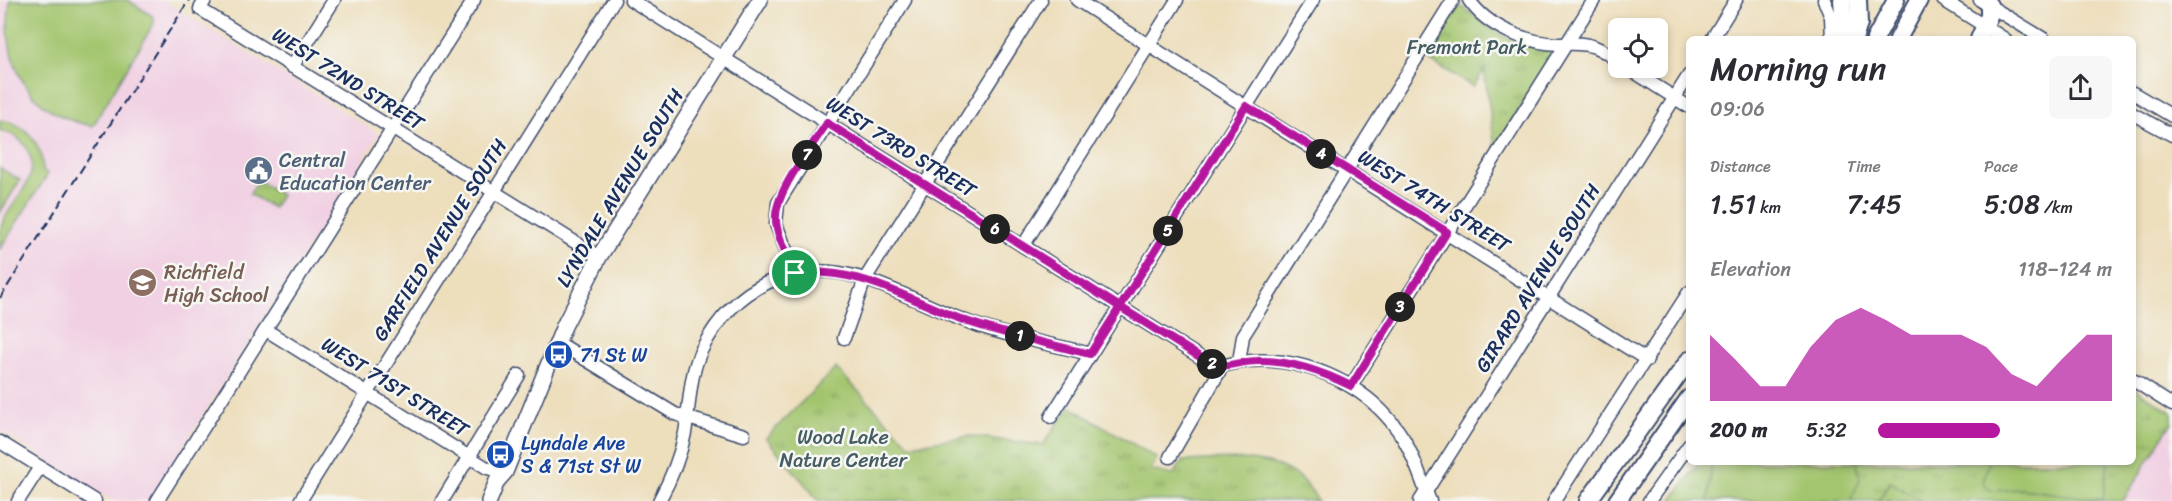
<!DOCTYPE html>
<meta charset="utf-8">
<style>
body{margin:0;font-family:Sriracha,sans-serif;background:#f7f7f7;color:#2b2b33;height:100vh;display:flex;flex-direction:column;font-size:22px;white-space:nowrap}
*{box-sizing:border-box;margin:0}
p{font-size:20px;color:#7c7c81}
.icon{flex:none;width:33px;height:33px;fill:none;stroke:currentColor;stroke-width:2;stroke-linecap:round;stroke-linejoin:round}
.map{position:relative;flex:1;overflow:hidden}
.sheet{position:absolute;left:1686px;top:36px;width:450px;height:429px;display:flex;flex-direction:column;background:#fff;border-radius:9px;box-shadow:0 3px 9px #0003}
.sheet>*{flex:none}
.tools{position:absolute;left:1608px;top:18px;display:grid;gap:12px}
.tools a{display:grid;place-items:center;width:60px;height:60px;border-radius:9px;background:#fff;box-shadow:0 3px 9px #0003;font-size:30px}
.pin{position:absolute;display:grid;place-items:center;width:51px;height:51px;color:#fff;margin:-26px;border:3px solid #fff;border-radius:50%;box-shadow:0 2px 6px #0007}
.km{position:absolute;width:30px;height:30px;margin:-15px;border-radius:50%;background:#222;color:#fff;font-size:16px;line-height:30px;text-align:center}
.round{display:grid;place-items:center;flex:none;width:63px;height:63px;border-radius:9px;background:#f7f7f7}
.overview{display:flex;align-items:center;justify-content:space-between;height:102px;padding:0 24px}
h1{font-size:33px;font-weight:600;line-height:45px}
.metrics{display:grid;grid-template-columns:repeat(3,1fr);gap:9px;height:102px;padding:6px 24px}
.metrics div{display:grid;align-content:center}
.metrics b{font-size:26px;font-weight:600}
.metrics small{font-size:16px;font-weight:400}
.metrics p{font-size:16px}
.chart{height:168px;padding:12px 24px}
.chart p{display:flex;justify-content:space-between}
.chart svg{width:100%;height:108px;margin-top:6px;fill:#b5179e;opacity:.7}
ul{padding:0 24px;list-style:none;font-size:20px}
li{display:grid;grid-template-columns:96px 72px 1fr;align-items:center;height:45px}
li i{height:15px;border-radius:8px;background:#b5179e}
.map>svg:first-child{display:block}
</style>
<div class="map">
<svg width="2172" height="501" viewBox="0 0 2172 501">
<defs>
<pattern id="park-tufts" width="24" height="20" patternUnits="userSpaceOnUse" patternTransform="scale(1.5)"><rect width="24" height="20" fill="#a3c56d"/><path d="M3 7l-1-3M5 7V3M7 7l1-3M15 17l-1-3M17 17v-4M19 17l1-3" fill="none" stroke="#84a05d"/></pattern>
</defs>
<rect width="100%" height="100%" fill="#f6f6f2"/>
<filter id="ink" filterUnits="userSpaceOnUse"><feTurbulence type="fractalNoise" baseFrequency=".0167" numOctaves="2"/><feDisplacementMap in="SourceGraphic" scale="12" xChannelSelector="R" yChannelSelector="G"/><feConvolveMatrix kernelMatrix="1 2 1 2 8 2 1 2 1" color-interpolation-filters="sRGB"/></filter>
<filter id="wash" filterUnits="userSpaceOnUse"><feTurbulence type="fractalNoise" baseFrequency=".008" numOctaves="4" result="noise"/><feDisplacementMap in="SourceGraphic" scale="24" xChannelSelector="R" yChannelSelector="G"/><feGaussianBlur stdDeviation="1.35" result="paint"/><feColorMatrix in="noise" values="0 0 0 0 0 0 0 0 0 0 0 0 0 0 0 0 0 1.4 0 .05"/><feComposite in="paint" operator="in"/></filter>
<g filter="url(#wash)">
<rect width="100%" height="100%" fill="#eddebc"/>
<g fill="#f1d0e3">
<path d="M2,0H163L379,134L149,501H113L0,431Z"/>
<path d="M2172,423V501H2123Z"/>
</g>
<g fill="url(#park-tufts)" stroke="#5f7a66" stroke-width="1.5">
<path d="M1463,7C1495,34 1509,42 1550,51L1552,58L1495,147L1484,70L1473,87L1426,58L1458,8Z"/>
<path d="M258,180L281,195L273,208L250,194Z"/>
<path d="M836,368L910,445L970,436L1043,445L1069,406L1157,458L1151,470L1173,475L1183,461C1233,460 1290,449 1318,501H819L766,438Z"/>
<path d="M2133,388L2172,412V422L2123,501H1671L1700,462H2133Z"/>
</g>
<g fill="#a3c56d" stroke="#5f7a66" stroke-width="1.5">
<path d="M10,0H128L154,17V23L93,126C30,115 0,65 10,0Z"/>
<path d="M0,120C27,123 43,145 43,171L48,174L0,249C0,242 0,232 1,226C10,201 44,178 27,149C21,138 12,133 0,131Z"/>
<path d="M0,168L20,180L0,213Z"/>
<path d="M1712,462H1857L1860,480L1850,501H1708Z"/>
<path d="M1989,462H2108L2103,500L2022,489L1992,491L1983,483Z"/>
<path d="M1890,482L1921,501H1878Z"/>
</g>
</g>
<g filter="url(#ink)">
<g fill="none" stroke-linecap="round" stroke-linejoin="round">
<defs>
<g id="minor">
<path d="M205,0L200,9L599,257"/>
<path d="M631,0L1211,364C1223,368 1230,363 1242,362C1255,360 1270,360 1283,362C1331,369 1377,396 1403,438C1415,458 1421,480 1430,501"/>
<path d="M1077,0L1647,360"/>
<path d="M1469,0C1487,27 1527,43 1558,44C1571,44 1582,42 1595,47C1603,50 1611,56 1618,61"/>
<path d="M1824,0L1831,17L1832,39"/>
<path d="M1943,0L2005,39"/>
<path d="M1980,0L2044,39"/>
<path d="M1712,39L1736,0"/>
<path d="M292,67L334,0"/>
<path d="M1628,68L1689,107"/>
<path d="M2133,93L2172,116"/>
<path d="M2133,114L2172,135"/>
<path d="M1023,246L1177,0"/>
<path d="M795,273L776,224L778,203L905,0"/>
<path d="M266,330L487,468L505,472"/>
<path d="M844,338L865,279L1041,0"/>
<path d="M557,342L675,414L744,435"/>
<path d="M1239,362L1243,336L1453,0"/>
<path d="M2133,380L2172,405"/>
<path d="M1351,386L1594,0"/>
<path d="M1051,417L1313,0"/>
<path d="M0,442L95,501"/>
<path d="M1170,457L1222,367"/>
<path d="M18,501L40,467"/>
<path d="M157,501L474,0"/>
<path d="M300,501L614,0"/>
<path d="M442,501L519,375"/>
<path d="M659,501C671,479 680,458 685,433C690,404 689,375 702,349C734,287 793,257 861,278C896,289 929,307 963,320C1003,336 1048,343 1090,354"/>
<path d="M1420,501L1689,75"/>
<path d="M1554,501L1689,292"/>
<path d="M1649,501L1689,445"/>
</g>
<path id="major" d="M489,501L497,481L505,472L564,326L599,257L760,0"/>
<g id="highway">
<path d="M1842,0L1845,39"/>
<path d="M1854,39L1859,24L1858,0"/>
<path d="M1875,39L1896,0"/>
<path d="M1898,39L1919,0"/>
<path d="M1979,39L1989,16V5"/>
<path d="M1588,501L1689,360"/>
<path d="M1617,501L1689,398"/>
</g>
</defs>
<use href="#minor" stroke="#3a496c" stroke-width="15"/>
<use href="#major" stroke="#3a496c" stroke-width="18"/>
<use href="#highway" stroke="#3a496c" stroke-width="20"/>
<use href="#minor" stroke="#fff" stroke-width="12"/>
<use href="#major" stroke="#fff" stroke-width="15"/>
<use href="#highway" stroke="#fff" stroke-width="16"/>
<path stroke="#1b2f5e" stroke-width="2" stroke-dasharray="9 4.5" stroke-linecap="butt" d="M0,298L189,0"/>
</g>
</g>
<g fill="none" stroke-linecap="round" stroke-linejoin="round" filter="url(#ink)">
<defs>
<path id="route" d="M795,273C863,267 905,299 966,321C1006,335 1049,344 1090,354L1120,307L1211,364C1226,369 1240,361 1257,361C1290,360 1321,371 1351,386L1447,232L1246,106L1120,307L827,123C812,147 773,193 776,221C777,238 789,257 795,273"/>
</defs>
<use href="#route" stroke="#fff" stroke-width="12"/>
<use href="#route" stroke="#b5179e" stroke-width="8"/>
</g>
<defs>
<symbol id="civic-disc" viewBox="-11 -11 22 22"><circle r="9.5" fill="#5c6f8a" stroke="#f6f6f2"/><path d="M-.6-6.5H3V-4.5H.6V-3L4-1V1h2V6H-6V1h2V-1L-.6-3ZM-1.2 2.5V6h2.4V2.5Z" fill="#fff"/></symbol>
<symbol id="school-disc" viewBox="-11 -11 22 22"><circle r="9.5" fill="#8d6e63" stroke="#f6f6f2"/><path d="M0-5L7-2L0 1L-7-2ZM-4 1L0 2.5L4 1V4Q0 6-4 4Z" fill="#fff"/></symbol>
<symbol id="bus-disc" viewBox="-11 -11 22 22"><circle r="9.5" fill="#1a4fb4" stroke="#f6f6f2"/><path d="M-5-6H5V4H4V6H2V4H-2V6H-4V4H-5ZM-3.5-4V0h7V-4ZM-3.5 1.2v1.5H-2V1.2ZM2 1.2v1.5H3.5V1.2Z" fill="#fff"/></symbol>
</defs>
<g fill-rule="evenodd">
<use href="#civic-disc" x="242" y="154" width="33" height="33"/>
<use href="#school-disc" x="126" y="266" width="33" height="33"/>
<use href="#bus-disc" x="542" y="338" width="33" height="33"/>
<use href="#bus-disc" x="484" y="438" width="33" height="33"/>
</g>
<g text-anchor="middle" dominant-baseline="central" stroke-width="5" stroke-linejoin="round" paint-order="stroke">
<g font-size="20" fill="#445c62" stroke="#f6f6f2">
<text x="1467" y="47">Fremont Park</text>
<text x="843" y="437">Wood Lake<tspan x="843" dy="23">Nature Center</tspan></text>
</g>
<g font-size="20" fill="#1b2f5e" stroke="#f6f6f2">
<text transform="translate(348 79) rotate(32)">WEST 72ND STREET</text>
<text transform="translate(901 147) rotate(32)">WEST 73RD STREET</text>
<text transform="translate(620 188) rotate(-59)">LYNDALE AVENUE SOUTH</text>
<text transform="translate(1434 201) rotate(32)">WEST 74TH STREET</text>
<text transform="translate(440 240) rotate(-58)">GARFIELD AVENUE SOUTH</text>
<text transform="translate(1538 278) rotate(-58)">GIRARD AVENUE SOUTH</text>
<text transform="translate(395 387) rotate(32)">WEST 71ST STREET</text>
</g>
<g font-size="20" fill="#4e5e75" stroke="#f6f6f2" text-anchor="start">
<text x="279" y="160">Central<tspan x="279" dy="23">Education Center</tspan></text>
</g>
<g font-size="20" fill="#785e54" stroke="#f6f6f2" text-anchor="start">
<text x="164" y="272">Richfield<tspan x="164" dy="23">High School</tspan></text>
</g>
<g font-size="20" fill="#164399" stroke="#f6f6f2" text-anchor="start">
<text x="580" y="355">71 St W</text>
<text x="521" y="443">Lyndale Ave<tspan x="521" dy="23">S &amp; 71st St W</tspan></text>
</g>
</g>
</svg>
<div class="tools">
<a><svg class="icon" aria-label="locate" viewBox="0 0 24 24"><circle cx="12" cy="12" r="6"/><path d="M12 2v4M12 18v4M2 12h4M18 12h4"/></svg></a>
</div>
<div class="pin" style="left:795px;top:273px;background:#1e9e55"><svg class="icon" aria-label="arrive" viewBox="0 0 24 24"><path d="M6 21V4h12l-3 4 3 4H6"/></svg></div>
<b class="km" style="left:1020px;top:336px">1</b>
<b class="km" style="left:1212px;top:364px">2</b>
<b class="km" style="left:1400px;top:307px">3</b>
<b class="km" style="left:1321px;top:154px">4</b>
<b class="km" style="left:1168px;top:231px">5</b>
<b class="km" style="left:995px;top:229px">6</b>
<b class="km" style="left:807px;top:155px">7</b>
<section class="sheet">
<div class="overview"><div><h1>Morning run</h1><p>09:06</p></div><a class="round"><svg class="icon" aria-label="share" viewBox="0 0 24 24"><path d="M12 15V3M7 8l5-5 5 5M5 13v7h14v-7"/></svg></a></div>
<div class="metrics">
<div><p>Distance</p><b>1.51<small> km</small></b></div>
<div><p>Time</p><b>7:45</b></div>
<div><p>Pace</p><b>5:08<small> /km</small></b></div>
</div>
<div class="chart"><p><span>Elevation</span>118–124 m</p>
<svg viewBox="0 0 160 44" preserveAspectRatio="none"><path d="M0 44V17L10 27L20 38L30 38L40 22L50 11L60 6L70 11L80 17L90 17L100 17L110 22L120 33L130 38L140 27L150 17L160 17V44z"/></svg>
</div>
<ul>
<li><b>200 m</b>5:32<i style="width:52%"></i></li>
</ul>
</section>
</div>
